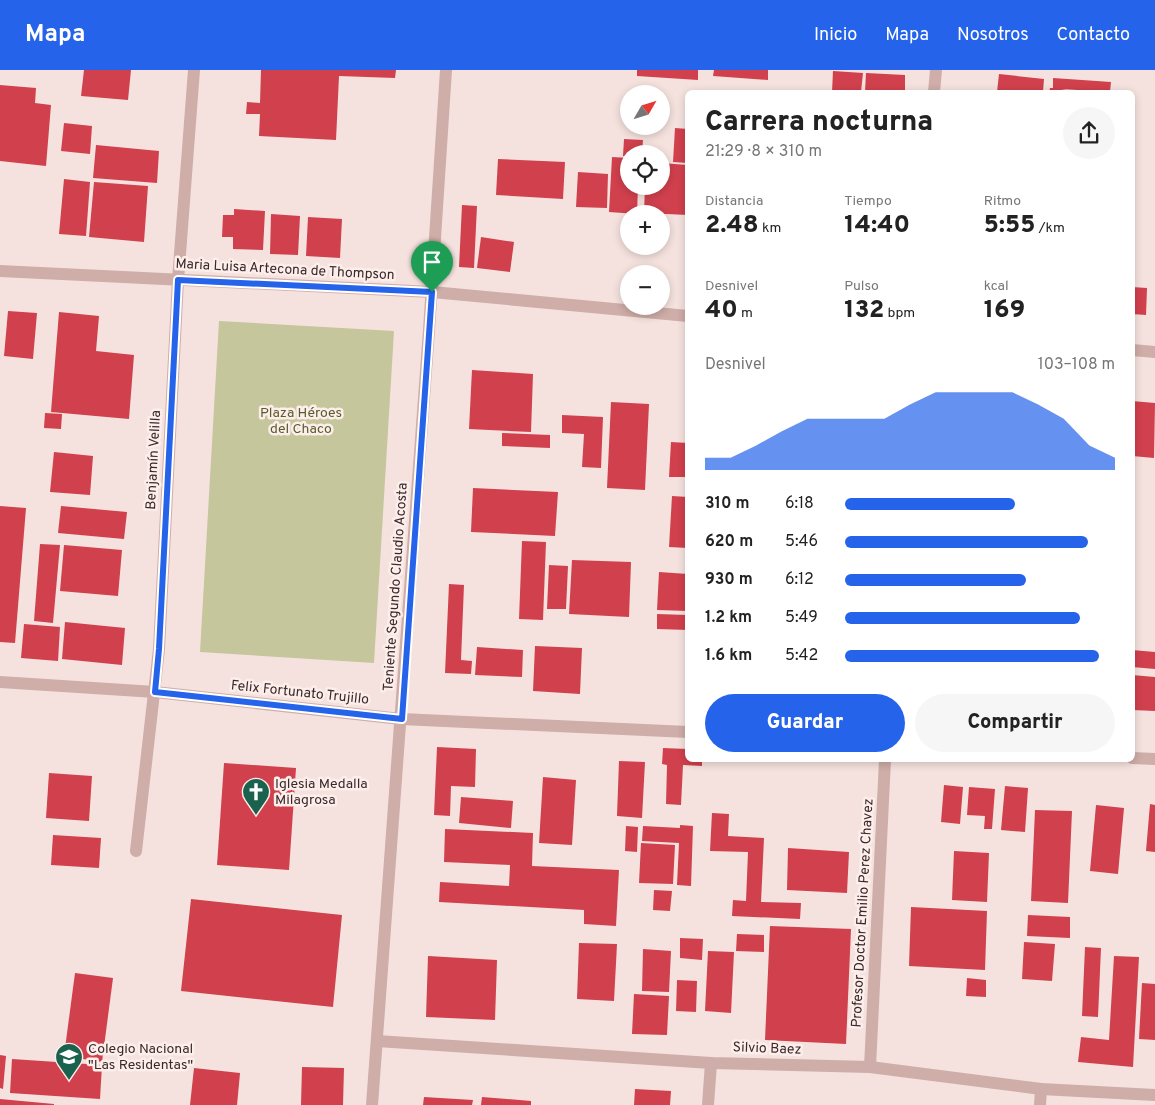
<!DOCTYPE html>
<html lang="es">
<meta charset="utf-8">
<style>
body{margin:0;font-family:Overpass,sans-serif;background:#f6f6f6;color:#222;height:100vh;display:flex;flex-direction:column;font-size:19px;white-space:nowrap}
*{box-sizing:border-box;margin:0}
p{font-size:16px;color:#767676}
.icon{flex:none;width:28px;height:28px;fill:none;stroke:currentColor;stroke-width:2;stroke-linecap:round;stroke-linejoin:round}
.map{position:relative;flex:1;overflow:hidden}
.sheet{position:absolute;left:685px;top:20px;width:450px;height:672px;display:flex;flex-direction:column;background:#fff;border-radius:8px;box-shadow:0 2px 8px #0003}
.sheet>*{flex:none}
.needle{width:32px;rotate:51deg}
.fabs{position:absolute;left:620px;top:15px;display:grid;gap:10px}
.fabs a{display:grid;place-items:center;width:50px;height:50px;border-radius:50%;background:#fff;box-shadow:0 2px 8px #0003;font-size:25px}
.pin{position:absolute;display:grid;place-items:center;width:42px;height:42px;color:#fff;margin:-51px -21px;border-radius:50% 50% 50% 0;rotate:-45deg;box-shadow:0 0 5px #0007}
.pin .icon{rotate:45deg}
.round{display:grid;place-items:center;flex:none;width:52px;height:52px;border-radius:26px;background:#f6f6f6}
.overview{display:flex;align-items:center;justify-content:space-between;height:85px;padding:0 20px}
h1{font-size:28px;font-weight:800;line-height:38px}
.metrics{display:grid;grid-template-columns:repeat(3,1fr);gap:8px;height:85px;padding:5px 20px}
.metrics div{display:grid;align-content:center}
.metrics b{font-size:25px;font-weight:800}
.metrics small{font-size:14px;font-weight:400}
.metrics p{font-size:14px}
.chart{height:140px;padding:10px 20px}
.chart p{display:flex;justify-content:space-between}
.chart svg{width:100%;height:90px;margin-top:5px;fill:#2563eb;opacity:.7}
.button{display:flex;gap:10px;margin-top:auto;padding:10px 20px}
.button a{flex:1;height:58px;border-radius:30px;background:#2563eb;color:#fff;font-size:20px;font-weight:800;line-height:58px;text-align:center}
.button a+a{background:#f6f6f6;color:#222}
ul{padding:0 20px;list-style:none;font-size:16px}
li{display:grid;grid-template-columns:80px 60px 1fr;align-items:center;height:38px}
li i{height:12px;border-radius:6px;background:#2563eb}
header{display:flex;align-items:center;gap:30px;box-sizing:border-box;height:70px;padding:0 25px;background:#2563eb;color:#fff}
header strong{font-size:24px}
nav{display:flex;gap:28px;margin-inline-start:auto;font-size:18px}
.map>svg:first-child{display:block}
</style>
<header>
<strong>Mapa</strong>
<nav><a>Inicio</a><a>Mapa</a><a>Nosotros</a><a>Contacto</a></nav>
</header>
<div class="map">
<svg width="1155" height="1035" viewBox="0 0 1155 1035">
<rect width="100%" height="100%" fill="#f5e2de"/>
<path fill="#c6c69c" d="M219,251L394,261L374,593L200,582Z"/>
<g fill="#d1404d">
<path d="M84,0H131L128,30L81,26Z"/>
<path d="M261,0H396L395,8L339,6L336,70L259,66L260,44H246L247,32L260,33Z"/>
<path d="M637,0H698V10L637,6Z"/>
<path d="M714,0H768V10L713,6Z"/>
<path d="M833,1L863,3L861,22H832Z"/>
<path d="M866,3L905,5V22H865Z"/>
<path d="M999,4L1044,9L1043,22H997Z"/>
<path d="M1053,8L1111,12L1110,22L1061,19L1077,22H1049L1050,18H1053Z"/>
<path d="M0,15L36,18L35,33L51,35L46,96L0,91Z"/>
<path d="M64,53L92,56L90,84L61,81Z"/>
<path d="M675,58L688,59V93L673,92Z"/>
<path d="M624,69L643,70L642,84H629V87L623,86Z"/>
<path d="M96,75L159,81L157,113L93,108Z"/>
<path d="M612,87L629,88V116H638L637,144L609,142Z"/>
<path d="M498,89L565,92L563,129L496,125Z"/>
<path d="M661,93L688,95V145L644,143L645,116H661Z"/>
<path d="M578,102L608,104L607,138L576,137Z"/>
<path d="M64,109L90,112L86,166L59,164Z"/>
<path d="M94,112L148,116L144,172L89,167Z"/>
<path d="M462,135L477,136L474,198L459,197Z"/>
<path d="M234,139L265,141L263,180L233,179V167H222L223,145H234Z"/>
<path d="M271,144L300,146L298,185L270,184Z"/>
<path d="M308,147L342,149L340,188L306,186Z"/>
<path d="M481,167L514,172L510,202L477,198Z"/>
<path d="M1132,217L1147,218L1146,245L1132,244Z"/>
<path d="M8,241L37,243L33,289L4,286Z"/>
<path d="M59,242L99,246L96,281L134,285L129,349L51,342Z"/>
<path d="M472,300L533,304L531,362L469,359Z"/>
<path d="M1132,331L1155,333L1154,388L1132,386Z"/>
<path d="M611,332L649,334L645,420L607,418Z"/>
<path d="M45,343L62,344L61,359L44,358Z"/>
<path d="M562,345L603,347L601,398L582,397L584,364L562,363Z"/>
<path d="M502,363L550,365V378L502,376Z"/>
<path d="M671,372L688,373V407H669Z"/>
<path d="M54,382L93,386L90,425L50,422Z"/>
<path d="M473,418L558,422L555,466L471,462Z"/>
<path d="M672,426L688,427V478L669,477Z"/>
<path d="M0,436L26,438L15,573L0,572Z"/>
<path d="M61,436L127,442L124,469L58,463Z"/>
<path d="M522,471L546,472L543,550L519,549Z"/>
<path d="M40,474L60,475L53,553L34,551Z"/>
<path d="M64,475L122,480L118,526L60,521Z"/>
<path d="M572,490L631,492L629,547L569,544Z"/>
<path d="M549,495L568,496L566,539H547Z"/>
<path d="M659,502L688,504V541L657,540Z"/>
<path d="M449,514L464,515L461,590L472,591L471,604L445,603Z"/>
<path d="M657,544L688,545V560L657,559Z"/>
<path d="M65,552L125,558L122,595L62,589Z"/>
<path d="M24,554L60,557L58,591L21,588Z"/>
<path d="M535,576L582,578L580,624L533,621Z"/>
<path d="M477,577L523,580L522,607L475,605Z"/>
<path d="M1132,580L1155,582V599L1132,597Z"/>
<path d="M1132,605L1155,607V641L1132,640Z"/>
<path d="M437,677L476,679L475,717L451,716L450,746L434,745Z"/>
<path d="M663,678L688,679V690H702V696L683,695L681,735L666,734L667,695L662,694Z"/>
<path d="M619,691L645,692L642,748L617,746Z"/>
<path d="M224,693L296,698L289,800L217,795Z"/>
<path d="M49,703L92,706L89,751L46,748Z"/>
<path d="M543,707L576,710L572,775L539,773Z"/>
<path d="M944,715L963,717L960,754L941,752Z"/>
<path d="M1005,716L1028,718L1025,762L1001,760Z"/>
<path d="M969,717L995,719L992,759H984L985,746L967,745Z"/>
<path d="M461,727L513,731L511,758L459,753Z"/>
<path d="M1150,734L1155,735V782L1146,781Z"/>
<path d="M1096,735L1124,738L1118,804L1090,801Z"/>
<path d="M1035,740L1072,741L1068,833L1031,831Z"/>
<path d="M712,743L729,744L728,766L764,768L761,832L801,833L800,849L732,846L733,830L746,831L748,782L710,781Z"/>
<path d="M680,755L693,756L691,816L677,815L679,773L642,771L643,756L680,758Z"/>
<path d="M626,756L638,757L637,782L625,781Z"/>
<path d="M445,759L533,763L532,796L619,800L616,856L584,854V840L439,832L440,812L509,816L510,795L444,792Z"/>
<path d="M53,765L101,768L99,798L51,795Z"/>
<path d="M641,773L675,775L673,814L639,813Z"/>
<path d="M788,778L849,782L847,823L787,820Z"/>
<path d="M954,781L989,783L987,832L952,830Z"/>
<path d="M654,820L672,821L670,841L653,840Z"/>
<path d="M191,829L342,845L333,937L181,921Z"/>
<path d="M911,837L987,841L985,900L909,896Z"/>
<path d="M1028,845L1070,847V868L1027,866Z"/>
<path d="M770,856L851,859L846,974L765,970Z"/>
<path d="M737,864L764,865V882L736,881Z"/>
<path d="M680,868L703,869L702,890L680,888Z"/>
<path d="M1024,872L1055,874L1052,911L1022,909Z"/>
<path d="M579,873L617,874L614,931L577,929Z"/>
<path d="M1085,877L1101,878L1098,947L1082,946Z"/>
<path d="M643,879L671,881L669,922L642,921Z"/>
<path d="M708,881L734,882L731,943L705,941Z"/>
<path d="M428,886L497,890L495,950L426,947Z"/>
<path d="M1114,886L1139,887L1133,997L1078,992L1081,967L1109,970Z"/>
<path d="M75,903L113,908L102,992L64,986Z"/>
<path d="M967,908L986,910V927L966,926Z"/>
<path d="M677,910L697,911L696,942L676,941Z"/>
<path d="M1142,913L1155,914V970L1139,969Z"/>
<path d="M634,924L669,926L667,965L632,964Z"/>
<path d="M0,985L6,986L3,1019L0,1018Z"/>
<path d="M12,989L102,995L100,1029L10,1023Z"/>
<path d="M302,997L344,998L343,1035H301Z"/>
<path d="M194,998L240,1003L237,1035H190Z"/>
<path d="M635,1019L671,1021L670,1035H634Z"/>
<path d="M424,1027L473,1030L472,1035H423Z"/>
<path d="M482,1027L531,1031V1035H481Z"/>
<path d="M0,1029L54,1034V1035H0Z"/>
</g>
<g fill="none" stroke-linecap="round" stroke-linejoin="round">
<g stroke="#cfada8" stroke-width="12">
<path d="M934,22L936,0"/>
<path d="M0,201L432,222L688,246"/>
<path d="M1132,280L1155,282"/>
<path d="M0,612L155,622L401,649L688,662"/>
<path d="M1132,688L1155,689"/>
<path d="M136,781L159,579L178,210L194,0"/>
<path d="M377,971L711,993L870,997L1041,1019L1155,1025"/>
<path d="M870,997L885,690"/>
<path d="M372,1035L429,260L446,0"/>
<path d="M708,1035L711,993"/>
<path d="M1040,1035L1041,1019"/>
</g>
</g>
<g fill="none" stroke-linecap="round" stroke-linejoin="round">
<defs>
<path id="route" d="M178,210L432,222L402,649L155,622L159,579Z"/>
</defs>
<use href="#route" stroke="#fff" stroke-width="10"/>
<use href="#route" stroke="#2563eb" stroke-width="6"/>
</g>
<defs>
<symbol id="church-pin" viewBox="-11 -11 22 30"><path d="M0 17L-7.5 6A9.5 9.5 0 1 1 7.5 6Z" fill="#1a614e" stroke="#fceeeb"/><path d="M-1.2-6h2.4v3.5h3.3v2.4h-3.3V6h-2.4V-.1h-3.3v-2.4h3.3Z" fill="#fff"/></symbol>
<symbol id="school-pin" viewBox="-11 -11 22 30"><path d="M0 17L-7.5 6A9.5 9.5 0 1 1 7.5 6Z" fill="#1a614e" stroke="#fceeeb"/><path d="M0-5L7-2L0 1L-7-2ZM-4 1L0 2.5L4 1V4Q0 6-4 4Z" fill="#fff"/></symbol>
</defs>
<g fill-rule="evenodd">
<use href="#church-pin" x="240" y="706" width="32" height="43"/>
<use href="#school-pin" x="53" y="971" width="32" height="43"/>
</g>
<g text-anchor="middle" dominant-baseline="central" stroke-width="5" stroke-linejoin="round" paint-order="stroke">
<g font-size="14" fill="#3b2929" stroke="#fceeeb">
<text transform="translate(285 200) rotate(3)">Maria Luisa Artecona de Thompson</text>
<text transform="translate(154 390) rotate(-87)">Benjamín Velilla</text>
<text transform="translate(396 517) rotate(-86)">Teniente Segundo Claudio Acosta</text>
<text transform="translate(300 623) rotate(6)">Felix Fortunato Trujillo</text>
<text transform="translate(863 843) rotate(-87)">Profesor Doctor Emilio Perez Chavez</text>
<text transform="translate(767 979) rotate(2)">Silvio Baez</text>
</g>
<g font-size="14" fill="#5a5c2a" stroke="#fceeeb">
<text x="301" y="343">Plaza Héroes<tspan x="301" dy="16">del Chaco</tspan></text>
</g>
<g font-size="14" fill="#3b2929" stroke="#fceeeb" text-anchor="start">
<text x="275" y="714">Iglesia Medalla<tspan x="275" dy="16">Milagrosa</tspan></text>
<text x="88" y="979">Colegio Nacional<tspan x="88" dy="16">"Las Residentas"</tspan></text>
</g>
</g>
</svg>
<div class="fabs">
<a><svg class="needle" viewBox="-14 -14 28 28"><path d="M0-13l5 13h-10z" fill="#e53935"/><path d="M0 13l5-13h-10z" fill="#767676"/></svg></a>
<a><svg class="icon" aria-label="locate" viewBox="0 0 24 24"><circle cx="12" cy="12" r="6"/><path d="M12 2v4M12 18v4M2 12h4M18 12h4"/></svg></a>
<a>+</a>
<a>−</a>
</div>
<div class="pin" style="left:432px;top:222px;background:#1e9e55"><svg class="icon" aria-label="arrive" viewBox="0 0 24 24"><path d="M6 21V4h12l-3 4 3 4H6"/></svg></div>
<section class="sheet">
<div class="overview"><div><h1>Carrera nocturna</h1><p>21:29 · 8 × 310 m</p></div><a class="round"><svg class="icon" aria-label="share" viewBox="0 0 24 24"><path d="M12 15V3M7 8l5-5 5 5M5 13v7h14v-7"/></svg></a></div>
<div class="metrics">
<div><p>Distancia</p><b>2.48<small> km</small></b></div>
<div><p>Tiempo</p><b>14:40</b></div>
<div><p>Ritmo</p><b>5:55<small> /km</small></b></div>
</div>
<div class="metrics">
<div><p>Desnivel</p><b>40<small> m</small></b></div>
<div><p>Pulso</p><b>132<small> bpm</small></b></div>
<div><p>kcal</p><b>169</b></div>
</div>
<div class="chart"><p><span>Desnivel</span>103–108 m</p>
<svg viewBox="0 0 160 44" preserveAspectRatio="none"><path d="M0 44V38L10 38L20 32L30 25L40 19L50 19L60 19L70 19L80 12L90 6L100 6L110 6L120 6L130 12L140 19L150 32L160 38V44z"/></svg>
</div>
<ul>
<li><b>310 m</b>6:18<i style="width:63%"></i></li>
<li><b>620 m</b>5:46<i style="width:90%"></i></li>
<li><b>930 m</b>6:12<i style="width:67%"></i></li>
<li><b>1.2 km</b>5:49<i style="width:87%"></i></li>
<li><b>1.6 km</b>5:42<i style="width:94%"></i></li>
</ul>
<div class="button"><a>Guardar</a><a>Compartir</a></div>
</section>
</div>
